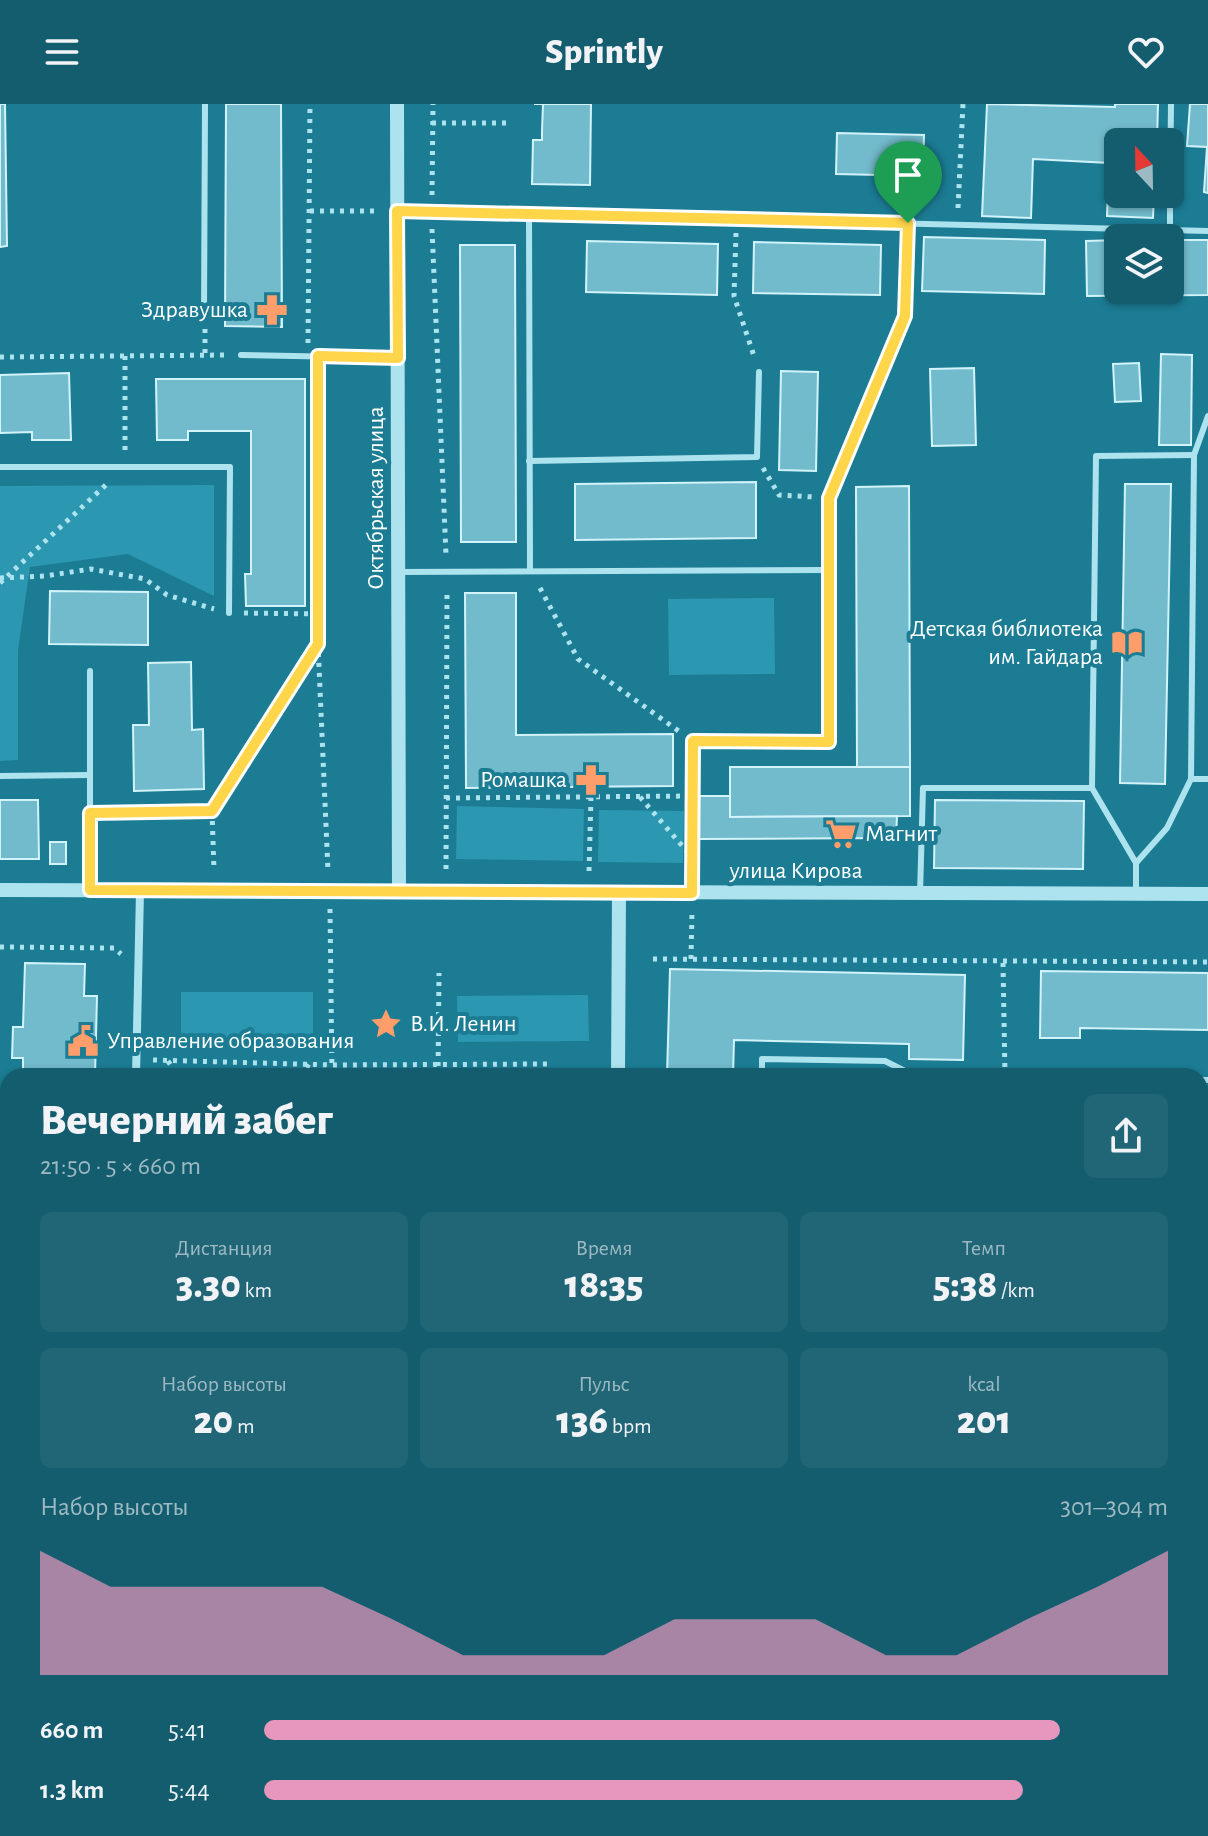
<!DOCTYPE html>
<html lang="ru">
<meta charset="utf-8">
<style>
body{margin:0;font-family:"Alegreya Sans",sans-serif;background:#216677;color:#f1f3f6;height:100vh;display:flex;flex-direction:column;font-size:30px;white-space:nowrap}
*{box-sizing:border-box;margin:0}
p{font-size:26px;color:#9dbac3}
.icon{flex:none;width:44px;height:44px;fill:none;stroke:currentColor;stroke-width:2;stroke-linecap:round;stroke-linejoin:round}
.map{position:relative;flex:1;overflow:hidden}
.details{position:absolute;left:0px;top:964px;width:1208px;height:768px;display:flex;flex-direction:column;background:#145d6f;border-radius:24px 24px 0 0;box-shadow:0 2px 6px #0004}
.details>*{flex:none}
.needle{width:52px;rotate:338deg}
.buttons{position:absolute;left:1104px;top:24px;display:grid;gap:16px}
.buttons a{display:grid;place-items:center;width:80px;height:80px;border-radius:12px;background:#145d6f;box-shadow:0 2px 6px #0004;font-size:40px}
.pin{position:absolute;display:grid;place-items:center;width:68px;height:68px;color:#fff;margin:-82px -34px;border-radius:50% 50% 50% 0;rotate:-45deg;box-shadow:0 0 8px #0007}
.pin .icon{rotate:45deg}
.round{display:grid;place-items:center;flex:none;width:84px;height:84px;border-radius:12px;background:#216677}
.headline{display:flex;align-items:center;justify-content:space-between;height:136px;padding:0 40px}
h1{font-size:44px;font-weight:800;line-height:60px}
.metrics{display:grid;grid-template-columns:repeat(3,1fr);gap:12px;height:136px;padding:8px 40px}
.metrics div{display:grid;align-content:center;border-radius:12px;background:#216677;text-align:center}
.metrics b{font-size:40px;font-weight:800}
.metrics small{font-size:22px;font-weight:400}
.metrics p{font-size:22px}
.chart{height:224px;padding:16px 40px}
.chart p{display:flex;justify-content:space-between}
.chart svg{width:100%;height:144px;margin-top:8px;fill:#e797bd;opacity:.7}
ul{padding:0 40px;list-style:none;font-size:26px}
li{display:grid;grid-template-columns:128px 96px 1fr;align-items:center;height:60px}
li i{height:20px;border-radius:10px;background:#e797bd}
header{display:flex;justify-content:space-between;align-items:center;height:104px;padding:0 40px;background:#145d6f;font-size:36px;font-weight:800}
.map>svg:first-child{display:block}
</style>
<header><svg class="icon" aria-label="menu" viewBox="0 0 24 24"><path d="M4 6h16M4 12h16M4 18h16"/></svg>Sprintly<svg class="icon" aria-label="heart" viewBox="0 0 24 24"><path d="M12 20l-8-8c-3-5 5-10 8-4 3-6 11-1 8 4z"/></svg></header>
<div class="map">
<svg width="1208" height="1732" viewBox="0 0 1208 1732">
<rect width="100%" height="100%" fill="#1b7c94"/>
<g fill="#2b97b0">
<path d="M214,381V492L128,450L30,463L18,546V656L0,657V382Z"/>
<path d="M774,494L775,570L669,571L668,495Z"/>
<path d="M457,702L584,705L583,757L456,755Z"/>
<path d="M599,706L684,707L683,759L598,758Z"/>
<rect x="181" y="888" width="132" height="48"/>
<path d="M588,891L589,937L458,938L457,892Z"/>
<path d="M0,1425H8V1505L0,1518Z"/>
<path d="M8,1531V1586L0,1589V1544Z"/>
<rect x="0" y="1657" width="8" height="66"/>
<path d="M1200,1665H1208V1724H1099H1200Z"/>
</g>
<g fill="#72bbcc" stroke="#d3f3fb" stroke-width="2">
<path d="M0,0H5L7,142L0,143Z"/>
<path d="M226,0H281L282,223L225,222Z"/>
<path d="M534,0H591L590,81L532,80L533,36H542V27L543,0Z"/>
<path d="M987,0L1115,3V0H1158L1157,38H1118V90H1154L1153,114L1107,112L1109,59L1033,55L1031,114L982,112Z"/>
<path d="M1190,0H1208V89L1204,88L1207,43L1187,42Z"/>
<path d="M837,29L924,31L923,72L836,70Z"/>
<path d="M924,133L1045,136L1044,190L922,187Z"/>
<path d="M1118,136V186H1170V136H1208V191L1087,192L1086,137Z"/>
<path d="M587,137L718,140L717,191L586,188Z"/>
<path d="M754,138L881,141L880,191L753,189Z"/>
<path d="M460,141H515L516,438H461Z"/>
<path d="M1161,250L1192,251L1191,341H1159Z"/>
<path d="M1139,259L1141,297L1115,298L1113,260Z"/>
<path d="M974,264L976,341L932,342L930,265Z"/>
<path d="M781,267L818,268L816,367L779,366Z"/>
<path d="M69,269L71,336H32V328L0,329V271Z"/>
<path d="M156,275H305V502H246L245,470H251V327H188V336H157Z"/>
<path d="M756,378V434L575,436V380Z"/>
<path d="M1125,380H1171L1165,680L1120,679Z"/>
<path d="M909,382L910,663H857L856,383Z"/>
<path d="M50,487L148,488V541L49,540Z"/>
<path d="M465,489H516V631L673,630V682L466,684Z"/>
<path d="M191,558L192,626L203,625L204,685L134,687L133,621H149L148,559Z"/>
<path d="M730,663H910V712L730,713Z"/>
<path d="M699,692H730V713L897,712L896,734L699,735Z"/>
<path d="M0,696H38L39,755H0Z"/>
<path d="M935,696L1084,697L1083,765L934,764Z"/>
<rect x="50" y="738" width="16" height="22"/>
<path d="M25,859L85,860L84,892H97L95,972H23V954H12L13,923H23Z"/>
<path d="M670,865L965,871L963,956L909,955V940L734,936L733,972H667Z"/>
<path d="M1041,867L1208,869V926L1080,924V934H1040Z"/>
<rect x="1200" y="1148" width="8" height="131"/>
<rect x="1200" y="1351" width="8" height="39"/>
<rect x="1200" y="1548" width="8" height="57"/>
<rect x="191" y="1724" width="270" height="8"/>
</g>
<g fill="none" stroke-linecap="round" stroke-linejoin="round">
<g stroke="#ade3ef" stroke-width="5" stroke-dasharray="4 6" stroke-linecap="butt">
<path d="M432,19H507"/>
<path d="M432,91L433,0"/>
<path d="M958,104L963,0"/>
<path d="M310,107H377"/>
<path d="M432,125L446,451"/>
<path d="M736,129L734,192L755,255"/>
<path d="M205,225V251"/>
<path d="M308,239L310,0"/>
<path d="M125,252V348"/>
<path d="M0,253L227,251"/>
<path d="M318,269V540L328,767"/>
<path d="M763,364L779,391L814,393"/>
<path d="M835,381L905,212L908,133"/>
<path d="M0,474L45,472L91,465L145,475L167,491L214,505"/>
<path d="M0,479L108,379"/>
<path d="M540,484L578,555L680,628"/>
<path d="M244,509L318,510"/>
<path d="M640,693L691,752"/>
<path d="M446,694L692,692"/>
<path d="M212,707L214,766"/>
<path d="M107,709L212,707L317,541"/>
<path d="M446,765L447,485"/>
<path d="M589,767L591,693"/>
<path d="M692,769L693,651"/>
<path d="M330,805L332,972"/>
<path d="M0,843L114,844L121,850"/>
<path d="M653,855L1208,858"/>
<path d="M691,855L692,807"/>
<path d="M1003,859L1005,972"/>
<path d="M153,956L332,961L549,960"/>
<path d="M168,957L178,972"/>
<path d="M301,972L309,960"/>
<path d="M438,972L439,869"/>
<path d="M0,1090H8"/>
<path d="M0,1528L8,1516"/>
<path d="M0,1598L8,1596"/>
<path d="M1200,1633H1208"/>
<path d="M0,1650H8"/>
<path d="M1200,1701L1208,1700"/>
<path d="M0,1731L31,1732"/>
<path d="M1174,1732L1180,1724"/>
</g>
<g stroke="#ade3ef" stroke-width="6">
<path d="M1170,89L1171,0"/>
<path d="M400,107L1208,127"/>
<path d="M529,111L530,465"/>
<path d="M1170,126V90"/>
<path d="M204,212L205,0"/>
<path d="M241,251L398,254"/>
<path d="M529,357L757,353L759,268"/>
<path d="M0,363H230L229,509"/>
<path d="M398,468L829,466"/>
<path d="M90,567V786"/>
<path d="M693,637L829,638V394"/>
<path d="M0,672L90,671"/>
<path d="M1191,675H1208"/>
<path d="M1136,759L1092,684L1096,352L1194,351"/>
<path d="M1136,789V759L1167,724L1191,675L1194,351L1208,312"/>
<path d="M920,790L923,684H1092"/>
<path d="M762,972V955L885,957L915,972"/>
<path d="M1200,976H1208"/>
<path d="M0,1413H8"/>
<path d="M1200,1529H1208"/>
<path d="M1087,1724V1732"/>
</g>
<g stroke="#ade3ef" stroke-width="8">
<path d="M136,972L140,787"/>
<path d="M1200,1657H1208"/>
<path d="M120,1732L121,1724"/>
</g>
<g stroke="#ade3ef" stroke-width="14">
<path d="M397,0L399,788"/>
<path d="M0,786L1208,790"/>
<path d="M618,972L619,788"/>
<path d="M614,1732V1724"/>
</g>
</g>
<g fill="none" stroke-linecap="round" stroke-linejoin="round">
<defs>
<path id="route" d="M397,107L908,119L905,212L829,394V638L693,637L692,789L90,786V709L212,707L318,540V252L398,254Z"/>
</defs>
<use href="#route" stroke="#fff" stroke-width="16"/>
<use href="#route" stroke="#ffd54a" stroke-width="10"/>
</g>
<defs>
<symbol id="pharmacy-bare" viewBox="-9 -9 18 18"><path d="M-2-6h4v4h4v4h-4v4h-4v-4h-4v-4h4Z" fill="#ff9e6b" stroke="#1b7c94" stroke-width="2.5" paint-order="stroke"/></symbol>
<symbol id="library-bare" viewBox="-9 -9 18 18"><path d="M-6-4Q-3-5.5-.7-3.5V5Q-3 3-6 4ZM6-4Q3-5.5 .7-3.5V5Q3 3 6 4Z" fill="#ff9e6b" stroke="#1b7c94" stroke-width="2.5" paint-order="stroke"/></symbol>
<symbol id="supermarket-bare" viewBox="-9 -9 18 18"><path d="M-6-5.5h2.5l.6 2H6L4.5 2H-2.5L-4.4-4H-6ZM-1.5 3.2a1.3 1.3 0 1 0 .1 0ZM3 3.2a1.3 1.3 0 1 0 .1 0Z" fill="#ff9e6b" stroke="#1b7c94" stroke-width="2.5" paint-order="stroke"/></symbol>
<symbol id="sight-bare" viewBox="-9 -9 18 18"><path d="M0-6L1.8-2.2L6-1.7L2.9 1.2L3.7 5.4L0 3.3L-3.7 5.4L-2.9 1.2L-6-1.7L-1.8-2.2Z" fill="#ff9e6b" stroke="#1b7c94" stroke-width="2.5" paint-order="stroke"/></symbol>
<symbol id="civic-bare" viewBox="-9 -9 18 18"><path d="M-.6-6.5H3V-4.5H.6V-3L4-1V1h2V6H-6V1h2V-1L-.6-3ZM-1.2 2.5V6h2.4V2.5Z" fill="#ff9e6b" stroke="#1b7c94" stroke-width="2.5" paint-order="stroke"/></symbol>
</defs>
<g fill-rule="evenodd">
<use href="#pharmacy-bare" x="250" y="184" width="44" height="44"/>
<use href="#library-bare" x="1105" y="517" width="44" height="44"/>
<use href="#pharmacy-bare" x="569" y="654" width="44" height="44"/>
<use href="#supermarket-bare" x="819" y="708" width="44" height="44"/>
<use href="#sight-bare" x="364" y="898" width="44" height="44"/>
<use href="#civic-bare" x="61" y="915" width="44" height="44"/>
</g>
<g text-anchor="middle" dominant-baseline="central" stroke-width="8" stroke-linejoin="round" paint-order="stroke">
<g font-size="24" fill="#fff" stroke="#1b7c94" text-anchor="end">
<text x="248" y="206">Здравушка</text>
<text x="1103" y="525">Детская библиотека<tspan x="1103" dy="28">им. Гайдара</tspan></text>
<text x="567" y="676">Ромашка</text>
<text x="865" y="730" text-anchor="start">Магнит</text>
<text x="410" y="920" text-anchor="start">В.И. Ленин</text>
<text x="107" y="937" text-anchor="start">Управление образования</text>
</g>
<g font-size="24" fill="#fff" stroke="#1b7c94">
<text transform="translate(376 394) rotate(-90)">Октябрьская улица</text>
<text x="796" y="767">улица Кирова</text>
</g>
</g>
</svg>
<div class="buttons">
<a><svg class="needle" viewBox="-14 -14 28 28"><path d="M0-13l5 13h-10z" fill="#e53935"/><path d="M0 13l5-13h-10z" fill="#9dbac3"/></svg></a>
<a><svg class="icon" aria-label="layers" viewBox="0 0 24 24"><path d="M12 4l9 5-9 5-9-5zM3 14l9 5 9-5"/></svg></a>
</div>
<div class="pin" style="left:908px;top:119px;background:#1e9e55"><svg class="icon" aria-label="arrive" viewBox="0 0 24 24"><path d="M6 21V4h12l-3 4 3 4H6"/></svg></div>
<section class="details">
<div class="headline"><div><h1>Вечерний забег</h1><p>21:50 · 5 × 660 m</p></div><a class="round"><svg class="icon" aria-label="share" viewBox="0 0 24 24"><path d="M12 15V3M7 8l5-5 5 5M5 13v7h14v-7"/></svg></a></div>
<div class="metrics">
<div><p>Дистанция</p><b>3.30<small> km</small></b></div>
<div><p>Время</p><b>18:35</b></div>
<div><p>Темп</p><b>5:38<small> /km</small></b></div>
</div>
<div class="metrics">
<div><p>Набор высоты</p><b>20<small> m</small></b></div>
<div><p>Пульс</p><b>136<small> bpm</small></b></div>
<div><p>kcal</p><b>201</b></div>
</div>
<div class="chart"><p><span>Набор высоты</span>301–304 m</p>
<svg viewBox="0 0 160 44" preserveAspectRatio="none"><path d="M0 44V6L10 17L20 17L30 17L40 17L50 27L60 38L70 38L80 38L90 27L100 27L110 27L120 38L130 38L140 27L150 17L160 6V44z"/></svg>
</div>
<ul>
<li><b>660 m</b>5:41<i style="width:88%"></i></li>
<li><b>1.3 km</b>5:44<i style="width:84%"></i></li>
</ul>
</section>
</div>
